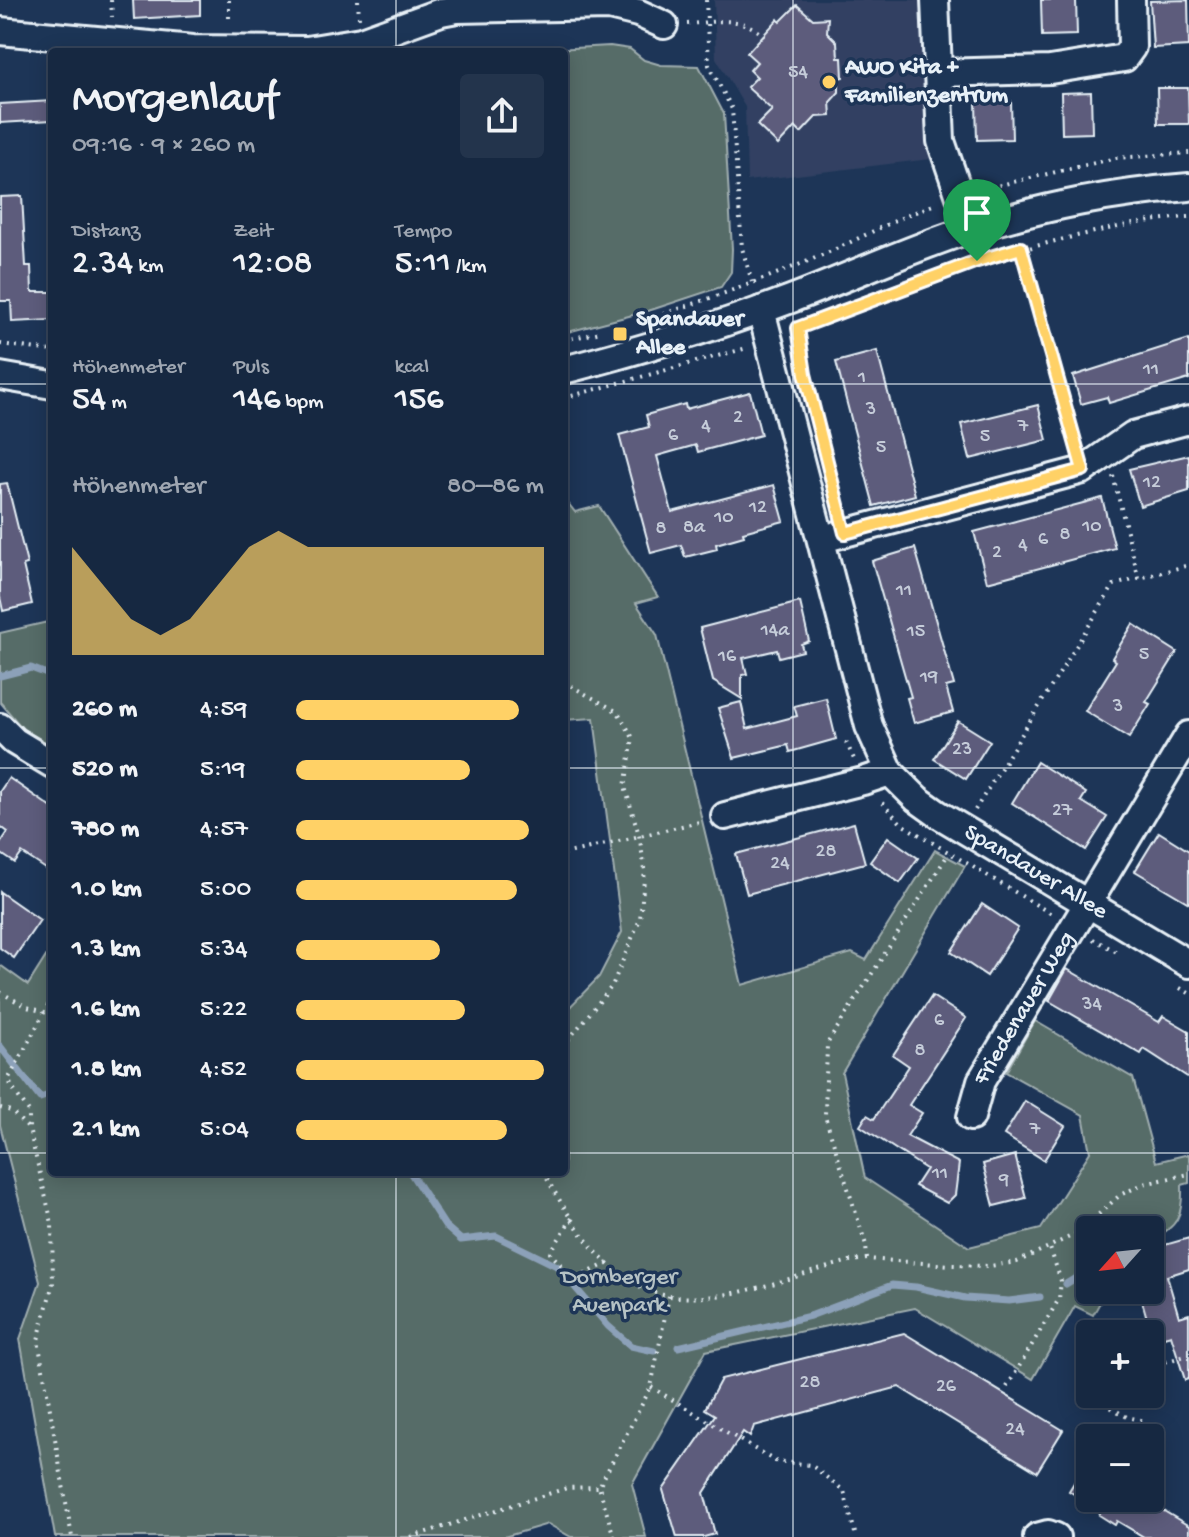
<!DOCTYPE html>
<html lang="de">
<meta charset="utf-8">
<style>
body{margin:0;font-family:"Gochi Hand",sans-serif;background:#23344c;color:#f1f3f6;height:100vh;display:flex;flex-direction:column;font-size:30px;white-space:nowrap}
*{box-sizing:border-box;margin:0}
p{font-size:26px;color:#9ea6b1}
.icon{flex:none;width:44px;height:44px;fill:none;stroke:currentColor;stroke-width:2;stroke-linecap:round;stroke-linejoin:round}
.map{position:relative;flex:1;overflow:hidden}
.sheet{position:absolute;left:48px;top:48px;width:520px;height:1128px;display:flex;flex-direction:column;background:#162841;border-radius:8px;box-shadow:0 4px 20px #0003,0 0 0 2px #35445a}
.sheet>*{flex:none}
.needle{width:52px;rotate:243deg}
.controls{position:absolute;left:1076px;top:1216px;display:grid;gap:16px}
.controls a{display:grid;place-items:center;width:88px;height:88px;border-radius:8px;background:#162841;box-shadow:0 4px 20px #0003,0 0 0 2px #35445a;font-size:40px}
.pin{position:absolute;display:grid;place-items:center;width:68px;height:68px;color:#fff;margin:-82px -34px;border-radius:50% 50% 50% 0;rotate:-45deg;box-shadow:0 0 8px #0007}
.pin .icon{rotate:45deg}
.round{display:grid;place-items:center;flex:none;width:84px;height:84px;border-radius:8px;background:#23344c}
.overview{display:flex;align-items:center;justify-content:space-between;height:136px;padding:0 24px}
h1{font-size:44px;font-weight:600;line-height:60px}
.figures{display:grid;grid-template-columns:repeat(3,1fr);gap:12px;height:136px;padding:8px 24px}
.figures div{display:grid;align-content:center}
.figures b{font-size:34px;font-weight:600}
.figures small{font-size:22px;font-weight:400}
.figures p{font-size:22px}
.chart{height:224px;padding:16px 24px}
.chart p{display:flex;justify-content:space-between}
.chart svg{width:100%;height:144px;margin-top:8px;fill:#ffd166;opacity:.7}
ul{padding:0 24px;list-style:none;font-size:26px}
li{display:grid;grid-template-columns:128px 96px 1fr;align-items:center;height:60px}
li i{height:20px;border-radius:10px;background:#ffd166}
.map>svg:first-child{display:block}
</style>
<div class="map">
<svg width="1189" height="1537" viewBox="0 0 1189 1537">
<rect width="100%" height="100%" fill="#1d3557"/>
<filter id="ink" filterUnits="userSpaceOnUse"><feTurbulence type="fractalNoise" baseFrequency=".0125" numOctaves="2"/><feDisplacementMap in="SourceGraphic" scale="16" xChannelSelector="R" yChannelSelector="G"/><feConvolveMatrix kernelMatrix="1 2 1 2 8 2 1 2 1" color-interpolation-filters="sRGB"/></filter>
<g filter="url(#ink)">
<path fill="#304162" d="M714,0H926L931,159L747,181L745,107L716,58Z"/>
<g fill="#576c67" stroke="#a0aeb0" stroke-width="2">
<path d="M610,46L630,49L644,60L661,65L699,66L724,114L732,249L731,272L721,287L648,311L564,333V52L536,50Z"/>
<path d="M564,498L575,512L599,506L658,597L636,603L657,635L742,985L852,953L866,960L935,850L965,866L842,1073L865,1178L969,1247L1041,1229L1090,1152L1083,1115L1006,1072L1035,1021L1133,1078L1156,1162L1189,1154V1183L1182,1185C1183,1215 1179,1227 1150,1240V1230H1090V1290H1107L1093,1315L1075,1306L1033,1379L915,1308L706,1351L632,1484L646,1537H571L548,1524L504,1537H55L20,1339L40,1282L0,1125V965L28,985L52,947V1172H564V1013L599,977L622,932L594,718L564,720Z"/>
<path d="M52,621V746L23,729L0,702V633Z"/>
</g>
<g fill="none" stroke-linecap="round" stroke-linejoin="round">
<g stroke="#8ca1b9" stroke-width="7">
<path d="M0,676L31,668L52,676"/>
<path d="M0,1046L40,1098L52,1094"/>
<path d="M410,1172L445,1226L461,1240L496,1236L557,1266L608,1326L631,1346L654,1351"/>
<path d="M1066,1284L1090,1269"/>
<path d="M678,1347L810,1316L892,1285L916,1287L965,1298L1009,1301L1040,1297"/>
</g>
</g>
<g fill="#5d5c7b" stroke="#e8f1f8" stroke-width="2">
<path d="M133,0H200V15L134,19Z"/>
<path d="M1041,0H1076L1077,35L1042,36Z"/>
<path d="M1188,0L1189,46L1153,48L1150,1Z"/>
<path d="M797,5L813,19L828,18L827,32L837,42L838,58H842L843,77L839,78V92L830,102L831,116L816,117L801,133L795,127L778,145L757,125L772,110L747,87L757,77L750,70L757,62L747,53L778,19L780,22Z"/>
<path d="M1157,88H1188L1189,124H1158Z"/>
<path d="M1091,92L1092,133L1062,134L1061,93Z"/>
<path d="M52,101V120L0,123V104Z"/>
<path d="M1011,101L1012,139L977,140L976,102Z"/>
<path d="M22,196L26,266H31L32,292H52V320L12,322L11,301H0V197Z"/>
<path d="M1189,339V379L1109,403L1107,397L1081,404L1073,376Z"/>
<path d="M877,351L915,495L874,506L836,362Z"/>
<path d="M750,392L761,435L698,452L696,445L657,456L672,512L774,485L784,521L743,532L744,536L716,544L717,549L685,557L681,545L651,553L619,435L649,427L646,415L685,404L686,409Z"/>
<path d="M1038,405L1047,440L970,459L961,424Z"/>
<path d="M1189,455V491L1140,506L1129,469Z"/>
<path d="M7,483L27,564L23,565L32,604L3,611L0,597V484Z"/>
<path d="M1102,498L1115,548L987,582L974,532Z"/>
<path d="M915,548L954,685L946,687L953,712L914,723L907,698L911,697L872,561Z"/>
<path d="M800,602L809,641L801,644L803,651L779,657L777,650L743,658L747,674L742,675V699L713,681L700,628Z"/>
<path d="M1133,624L1177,652L1146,702L1150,704L1129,738L1085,711L1116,661L1112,658Z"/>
<path d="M826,698L836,739L790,752L788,745L734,758L718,708L741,702L747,729L797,716L794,706Z"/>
<path d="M958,721L990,741L966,779L934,759Z"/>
<path d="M1037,762L1086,793L1081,801L1107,817L1086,850L1012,803Z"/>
<path d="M9,778L52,808V873L22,853L15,863L0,853V844L8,832L0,826V791Z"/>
<path d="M854,823L865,863L747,894L736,854Z"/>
<path d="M1159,832L1189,851V903L1135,871Z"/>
<path d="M888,837L918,858L900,883L870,862Z"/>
<path d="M0,892L40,920L14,958L0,948Z"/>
<path d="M982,904L1018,928L987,976L951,952Z"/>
<path d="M1067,969L1159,1022L1163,1016L1189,1031V1078L1144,1049L1141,1054L1049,1001Z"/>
<path d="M932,996L966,1018L909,1105L922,1113L907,1136L959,1163L955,1195L947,1203L915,1186L926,1169L860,1126L867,1115L874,1119L909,1066L893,1055Z"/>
<path d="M1025,1101L1065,1126L1044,1160L1004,1135Z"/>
<path d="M1015,1155L1026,1198L994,1206L983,1164Z"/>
<path d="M1155,1235L1158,1247L1189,1238V1269L1167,1276L1179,1317L1189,1314V1379L1185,1380L1171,1335L1153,1340L1139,1290H1150V1236Z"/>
<path d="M904,1333L1063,1430L1037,1472L899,1387L754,1426L750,1437L743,1432L704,1493L715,1534L704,1537H677L663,1490L715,1415L705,1409L721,1379Z"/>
<path d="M1090,1456V1498H1142L1189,1526V1537H1144L1117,1521L1115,1525L1099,1515L1101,1511L1069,1491Z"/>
</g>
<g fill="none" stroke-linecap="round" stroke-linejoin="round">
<defs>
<g id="minor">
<path d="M935,0L941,141L971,229"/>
<path d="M0,31L193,49L307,50L361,41L441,12L457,9L609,6L638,13L664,25"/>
<path d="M938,73L1050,70L1124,58L1132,47L1131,0"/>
<path id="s1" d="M761,310L869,726L890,772L917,799L938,814L1189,964"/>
<path d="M564,370C641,350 717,327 791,299C852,276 911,248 974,228C1047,206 1112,193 1189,187"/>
<path d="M0,376L52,385"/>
<path d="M822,539L1083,470L1133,435L1189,420"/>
<path d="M0,727L14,741L52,764"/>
<path d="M725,816L863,781L890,772"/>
<path id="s2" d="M971,1117L981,1081L1189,735"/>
<path d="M1037,1537L1048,1534L1056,1537"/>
</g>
</defs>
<use href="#minor" stroke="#e8f1f8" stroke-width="32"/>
<g stroke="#e8f1f8" stroke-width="4" stroke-dasharray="2 6" stroke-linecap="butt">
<path d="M111,0L112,17"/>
<path d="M229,0V24"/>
<path d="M358,0L359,18"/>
<path d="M706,0L709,65L732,109L742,248L752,282"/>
<path d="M687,24C719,22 741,14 767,38"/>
<path d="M983,189L1116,158L1189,153"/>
<path d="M1021,248L1076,446"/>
<path d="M648,319C709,299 770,278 829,252C865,236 899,217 936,204"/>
<path d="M798,328L804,370"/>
<path d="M796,329C890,293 982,257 1081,235C1117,227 1152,219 1189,217"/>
<path d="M564,340L601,332"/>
<path d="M0,344L52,351"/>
<path d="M564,398L747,348"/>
<path d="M1113,476L1139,579"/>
<path d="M564,682L618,712L633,738L625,787L639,835L645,870L640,919L612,986L564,1045"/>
<path d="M846,742L854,759"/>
<path d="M882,803L903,825L1055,916"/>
<path d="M975,810L1114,585L1189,565"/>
<path d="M564,854L703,821"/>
<path d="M1093,939L1117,952"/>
<path d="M1180,988L1189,993"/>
<path d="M0,992L27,1007L52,1014"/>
<path d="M52,998L9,1078L11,1086L29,1112V1129L52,1223L53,1283L38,1340L72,1537"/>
<path d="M0,1108L11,1111L29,1129"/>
<path d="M543,1172C563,1206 584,1244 615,1271C678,1328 781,1278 850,1261L867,1259L951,1265L990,1266L1017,1262L1078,1233L1120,1195L1143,1184L1189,1174"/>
<path d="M572,1218L550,1253L575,1279L608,1263"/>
<path d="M867,1259L866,1245L825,1116L827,1044L949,853"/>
<path d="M1150,1366L1189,1355"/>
<path d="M651,1387L775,1461L811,1465L844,1491L856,1537"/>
<path d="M1007,1387L1059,1299L1061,1281L1050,1248"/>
<path d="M1090,1389L1088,1394L1127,1417L1146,1421"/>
<path d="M411,1537L567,1488L599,1487"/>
<path d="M614,1537L599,1487L651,1387L669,1296"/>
</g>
<use href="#minor" stroke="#1d3557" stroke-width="26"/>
</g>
</g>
<g fill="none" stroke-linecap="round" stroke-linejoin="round" filter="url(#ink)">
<defs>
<path id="route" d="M1021,248L1083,470L845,533L805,374L798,328L977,261Z"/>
</defs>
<use href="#route" stroke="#fff" stroke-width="16"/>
<use href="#route" stroke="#ffd166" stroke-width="10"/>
</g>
<path fill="none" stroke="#e8f1f8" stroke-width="2" stroke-opacity="0.55" d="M396,0V52M793,0V1537M0,384H52M564,384H1189M0,768H52M564,768H1189M0,1153H52M564,1153H1189M396,1172V1537"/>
<g fill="#ffd166" stroke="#1d3557" stroke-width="3">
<circle cx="829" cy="82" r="8"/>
<rect x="612" y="326" width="16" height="16" rx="4"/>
</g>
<g text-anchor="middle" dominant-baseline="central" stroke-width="7" stroke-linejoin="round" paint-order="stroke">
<g font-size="20" fill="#c5ccd9">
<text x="798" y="73">54</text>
<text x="1151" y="370">11</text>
<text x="862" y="378">1</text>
<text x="871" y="410">3</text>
<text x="738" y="418">2</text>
<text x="706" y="427">4</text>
<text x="1023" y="427">7</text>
<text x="673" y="436">6</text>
<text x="985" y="437">5</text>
<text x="881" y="448">5</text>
<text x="1152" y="483">12</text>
<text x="758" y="508">12</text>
<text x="724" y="518">10</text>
<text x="1092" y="527">10</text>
<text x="694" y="528">8a</text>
<text x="661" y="529">8</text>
<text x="1065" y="535">8</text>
<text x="1043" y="540">6</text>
<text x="1023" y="546">4</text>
<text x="997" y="553">2</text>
<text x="904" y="591">11</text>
<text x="775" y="631">14a</text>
<text x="916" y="632">15</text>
<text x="1144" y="655">5</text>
<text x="727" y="657">16</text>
<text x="929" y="678">19</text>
<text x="1118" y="707">3</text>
<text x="962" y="750">23</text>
<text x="1062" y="811">27</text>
<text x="826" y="852">28</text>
<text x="780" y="864">24</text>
<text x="1092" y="1005">34</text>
<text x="939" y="1021">6</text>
<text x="920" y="1051">8</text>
<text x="1035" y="1130">7</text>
<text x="940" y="1174">11</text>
<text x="1004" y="1181">9</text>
<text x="810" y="1383">28</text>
<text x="946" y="1387">26</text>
<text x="1015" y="1430">24</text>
</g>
<g font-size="24" font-weight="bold" fill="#e8f1f8" stroke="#1d3557" text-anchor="start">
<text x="845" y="68">AWO Kita +<tspan x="845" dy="28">Familienzentrum</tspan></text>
<text x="636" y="320">Spandauer<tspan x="636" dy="28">Allee</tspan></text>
</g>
<g font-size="24" fill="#e8f1f8" stroke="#1d3557">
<text stroke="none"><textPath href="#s1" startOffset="658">Spandauer Allee</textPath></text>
<text stroke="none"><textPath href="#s2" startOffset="122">Friedenauer Weg</textPath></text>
</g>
<g font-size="24" fill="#b5c2c5" stroke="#1d3557">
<text x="619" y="1278">Dornberger<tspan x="619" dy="28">Auenpark</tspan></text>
</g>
</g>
</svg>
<div class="controls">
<a><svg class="needle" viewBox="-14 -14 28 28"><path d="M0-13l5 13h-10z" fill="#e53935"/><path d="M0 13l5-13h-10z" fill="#9ea6b1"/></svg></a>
<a>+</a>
<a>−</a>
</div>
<div class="pin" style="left:977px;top:261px;background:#1e9e55"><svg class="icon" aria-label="arrive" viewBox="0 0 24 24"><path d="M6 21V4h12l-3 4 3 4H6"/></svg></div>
<section class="sheet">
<div class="overview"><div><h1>Morgenlauf</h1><p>09:16 · 9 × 260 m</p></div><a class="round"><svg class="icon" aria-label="share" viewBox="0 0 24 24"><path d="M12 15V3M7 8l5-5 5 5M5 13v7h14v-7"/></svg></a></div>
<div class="figures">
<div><p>Distanz</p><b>2.34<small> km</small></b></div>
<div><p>Zeit</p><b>12:08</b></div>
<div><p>Tempo</p><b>5:11<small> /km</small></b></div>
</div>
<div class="figures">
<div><p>Höhenmeter</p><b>54<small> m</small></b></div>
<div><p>Puls</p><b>146<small> bpm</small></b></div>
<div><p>kcal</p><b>156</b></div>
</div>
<div class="chart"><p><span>Höhenmeter</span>80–86 m</p>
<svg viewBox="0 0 160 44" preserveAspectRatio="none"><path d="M0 44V11L10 22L20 33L30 38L40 33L50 22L60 11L70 6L80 11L90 11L100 11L110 11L120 11L130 11L140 11L150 11L160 11V44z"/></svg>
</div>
<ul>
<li><b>260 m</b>4:59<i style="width:90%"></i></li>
<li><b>520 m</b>5:19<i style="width:70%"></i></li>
<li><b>780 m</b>4:57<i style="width:94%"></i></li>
<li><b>1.0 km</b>5:00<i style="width:89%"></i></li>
<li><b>1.3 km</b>5:34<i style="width:58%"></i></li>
<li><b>1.6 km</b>5:22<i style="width:68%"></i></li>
<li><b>1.8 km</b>4:52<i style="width:100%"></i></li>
<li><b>2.1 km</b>5:04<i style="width:85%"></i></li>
</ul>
</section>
</div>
